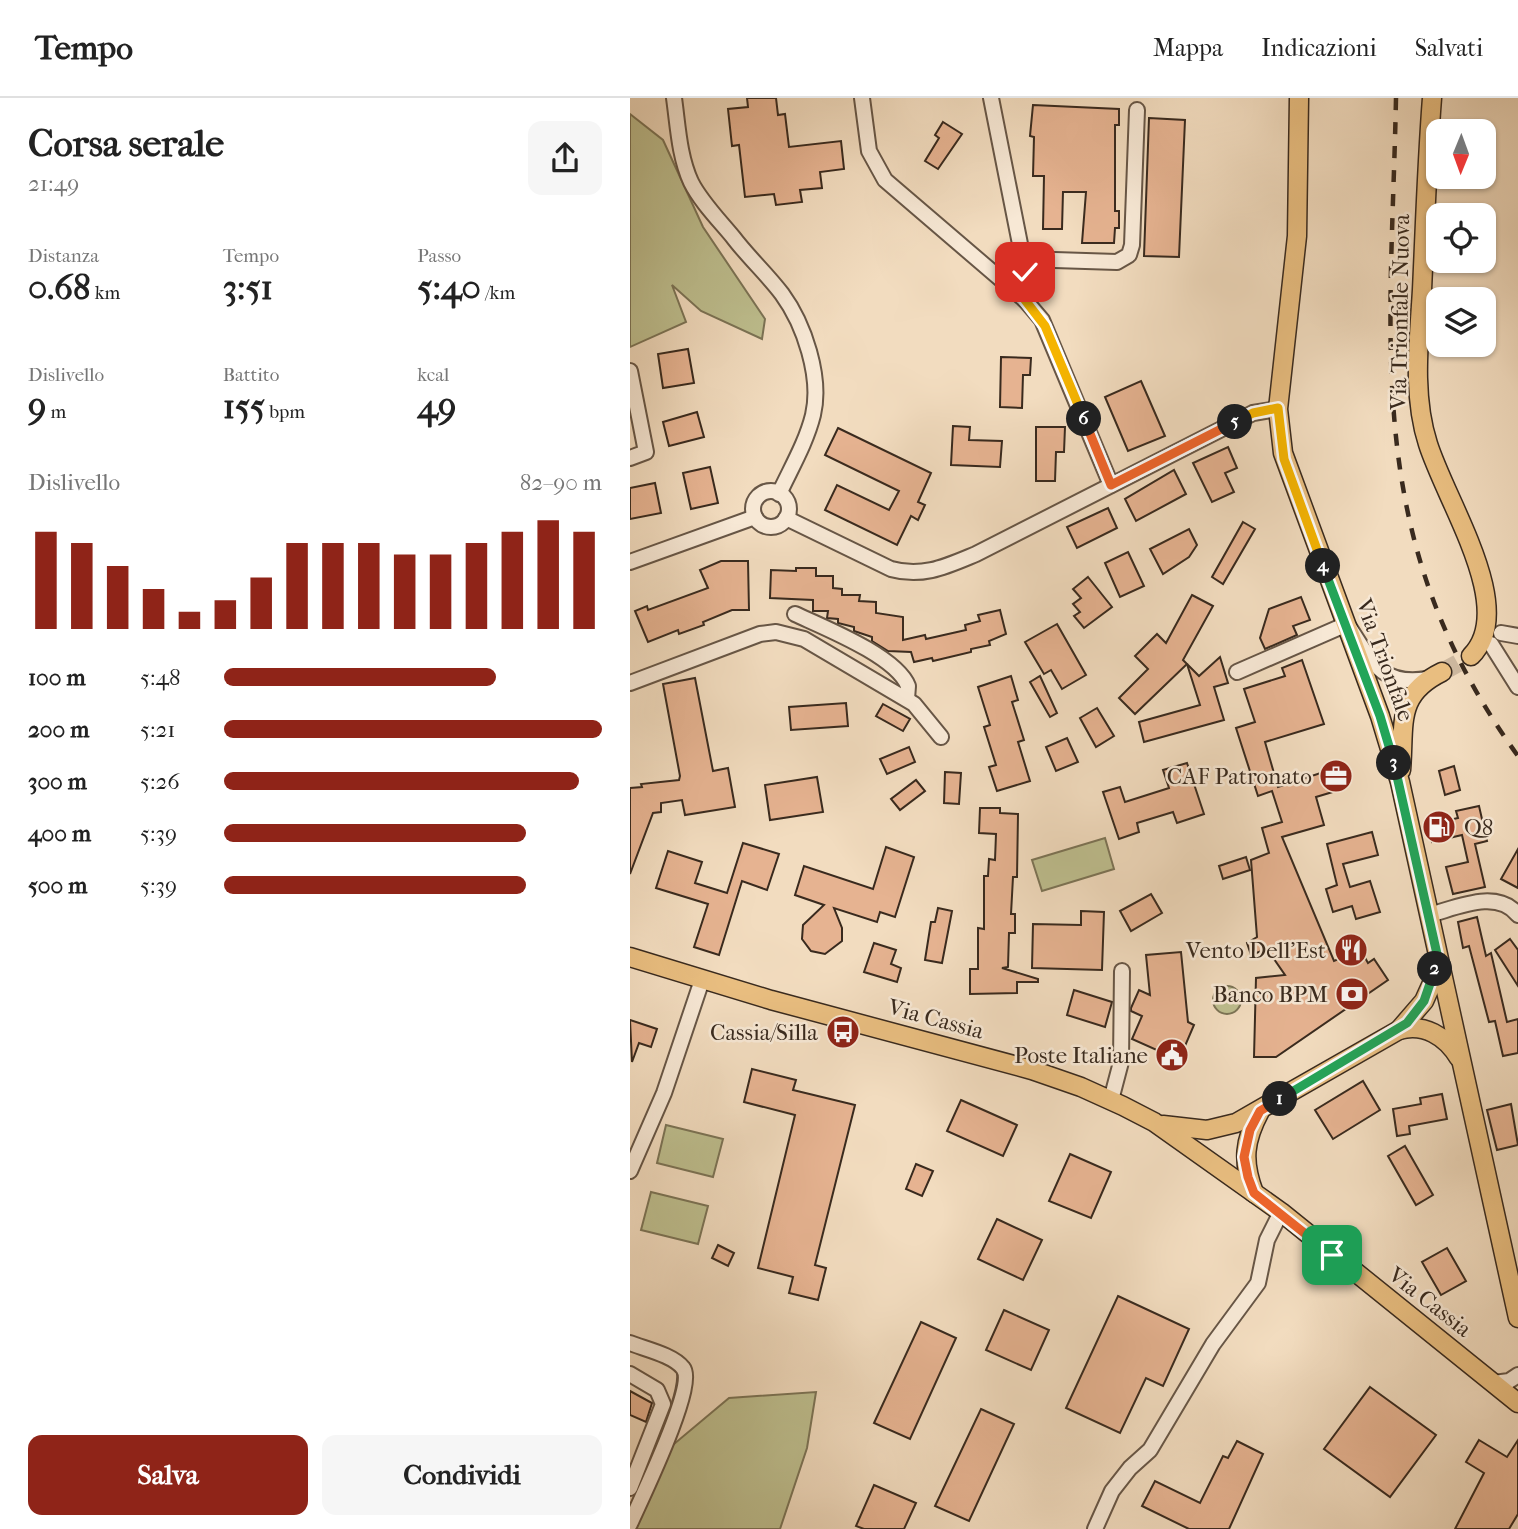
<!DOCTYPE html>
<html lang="it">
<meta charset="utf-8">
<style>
body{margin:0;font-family:"IM FELL French Canon",serif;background:#f6f6f6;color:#222;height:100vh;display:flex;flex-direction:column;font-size:26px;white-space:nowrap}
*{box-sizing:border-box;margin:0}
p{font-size:23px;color:#767676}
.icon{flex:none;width:38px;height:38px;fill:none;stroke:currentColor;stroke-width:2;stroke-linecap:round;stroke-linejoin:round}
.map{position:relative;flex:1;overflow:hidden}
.sheet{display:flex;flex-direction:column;background:#fff;width:630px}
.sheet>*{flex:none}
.needle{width:46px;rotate:181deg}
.controls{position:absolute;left:796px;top:21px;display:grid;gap:14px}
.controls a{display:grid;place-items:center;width:70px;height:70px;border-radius:14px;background:#fff;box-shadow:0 2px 5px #0004;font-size:35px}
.pin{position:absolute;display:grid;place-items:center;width:60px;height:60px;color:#fff;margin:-30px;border-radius:14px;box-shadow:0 4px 10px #0006}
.km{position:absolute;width:35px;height:35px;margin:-18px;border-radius:50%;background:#222;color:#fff;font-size:19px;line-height:35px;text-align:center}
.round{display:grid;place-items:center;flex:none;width:74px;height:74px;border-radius:14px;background:#f6f6f6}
.overview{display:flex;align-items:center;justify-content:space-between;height:119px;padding:0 28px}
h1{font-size:38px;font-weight:700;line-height:52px}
.figures{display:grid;grid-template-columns:repeat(3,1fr);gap:10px;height:119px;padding:7px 28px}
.figures div{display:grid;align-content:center}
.figures b{font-size:35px;font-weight:700}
.figures small{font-size:19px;font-weight:400}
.figures p{font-size:19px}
.chart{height:196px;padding:14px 28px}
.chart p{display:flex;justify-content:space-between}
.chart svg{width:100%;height:126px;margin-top:7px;stroke:#8f2418;stroke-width:6}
.button{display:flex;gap:14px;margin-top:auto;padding:14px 28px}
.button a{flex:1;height:80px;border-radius:14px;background:#8f2418;color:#fff;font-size:28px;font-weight:700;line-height:80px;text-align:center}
.button a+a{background:#f6f6f6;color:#222}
ul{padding:0 28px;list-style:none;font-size:23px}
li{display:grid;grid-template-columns:112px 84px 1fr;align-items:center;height:52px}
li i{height:18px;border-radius:9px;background:#8f2418}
header{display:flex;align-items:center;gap:42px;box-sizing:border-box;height:98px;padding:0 35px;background:#fff;border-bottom:2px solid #e0e0e0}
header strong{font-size:33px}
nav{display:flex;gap:38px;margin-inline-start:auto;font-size:24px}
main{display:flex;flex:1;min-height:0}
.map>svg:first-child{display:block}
</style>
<header>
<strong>Tempo</strong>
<nav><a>Mappa</a><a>Indicazioni</a><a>Salvati</a></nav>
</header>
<main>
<section class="sheet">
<div class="overview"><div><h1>Corsa serale</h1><p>21:49</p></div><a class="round"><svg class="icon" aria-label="share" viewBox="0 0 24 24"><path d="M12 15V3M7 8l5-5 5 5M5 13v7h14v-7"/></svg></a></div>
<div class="figures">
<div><p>Distanza</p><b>0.68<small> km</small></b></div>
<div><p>Tempo</p><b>3:51</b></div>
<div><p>Passo</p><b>5:40<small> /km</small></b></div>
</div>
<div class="figures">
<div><p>Dislivello</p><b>9<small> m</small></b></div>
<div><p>Battito</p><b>155<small> bpm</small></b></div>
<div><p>kcal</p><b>49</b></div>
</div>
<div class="chart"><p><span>Dislivello</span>82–90 m</p>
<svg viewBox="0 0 160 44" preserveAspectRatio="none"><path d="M5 44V10M15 44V14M25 44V22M35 44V30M45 44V38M55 44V34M65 44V26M75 44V14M85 44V14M95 44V14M105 44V18M115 44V18M125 44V14M135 44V10M145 44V6M155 44V10"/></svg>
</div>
<ul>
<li><b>100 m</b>5:48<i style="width:72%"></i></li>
<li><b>200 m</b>5:21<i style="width:100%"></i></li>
<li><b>300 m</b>5:26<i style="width:94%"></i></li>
<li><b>400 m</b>5:39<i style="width:80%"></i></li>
<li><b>500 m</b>5:39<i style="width:80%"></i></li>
</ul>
<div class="button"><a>Salva</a><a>Condividi</a></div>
</section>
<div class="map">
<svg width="888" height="1431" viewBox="0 0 888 1431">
<rect width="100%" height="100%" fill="#f2dcbf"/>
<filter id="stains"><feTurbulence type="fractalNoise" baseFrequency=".00286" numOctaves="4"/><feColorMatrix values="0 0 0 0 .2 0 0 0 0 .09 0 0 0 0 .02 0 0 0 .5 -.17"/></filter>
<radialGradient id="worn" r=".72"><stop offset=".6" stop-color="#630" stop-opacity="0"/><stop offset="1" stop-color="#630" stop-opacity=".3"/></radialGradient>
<g fill="#bebf8f" stroke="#7c7456" stroke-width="2">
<path d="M0,16L33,42L73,129L135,221L132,241L71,213L42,187L56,224L0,249Z"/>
<path d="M475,740L484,771L412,793L402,762Z"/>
<circle cx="597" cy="902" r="14"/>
<path d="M36,1027L93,1041L83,1079L27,1065Z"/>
<path d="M21,1094L78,1108L68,1146L11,1132Z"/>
<path d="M186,1294L177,1350L150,1431H3L38,1351L99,1300Z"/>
</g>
<g fill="#e6b391" stroke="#392a1e" stroke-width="2">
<path d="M117,0H146L148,17L155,16L159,49L211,43L214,71L190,74L192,90L170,92L172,104L146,107L144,96L115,99L109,47L102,48L98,11L118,9Z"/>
<path d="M403,7L489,11V27H485V113H489V130H485L484,145H452L456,94H433L432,131H413L414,78H403L404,39L400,38Z"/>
<path d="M519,20L555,22L549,159L514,158Z"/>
<path d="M313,24L332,36L308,71L295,63L309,40L305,37Z"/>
<path d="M58,251L64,285L33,290L28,256Z"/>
<path d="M371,259L401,260L400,277H393L392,310L370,309Z"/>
<path d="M511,283L535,338L498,353L475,299Z"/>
<path d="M67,314L74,339L39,348L33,324Z"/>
<path d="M323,328L340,329L339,342L372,343L370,369L321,367Z"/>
<path d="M406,329H435L434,354H426L425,383H406Z"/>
<path d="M208,330L301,375L288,404L295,407L288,422L281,418L267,447L195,412L207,387L259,412L269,393L195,357Z"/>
<path d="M598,349L607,370L595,375L604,394L582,404L563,365Z"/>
<path d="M80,369L88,405L61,411L53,375Z"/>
<path d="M544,372L556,396L506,423L495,401Z"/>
<path d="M25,385L31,415L0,421V390Z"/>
<path d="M478,410L487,430L447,450L437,429Z"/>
<path d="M613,424L625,431L593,486L582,479Z"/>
<path d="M559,431L567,447L559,459L533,476L520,451Z"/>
<path d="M498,454L514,488L490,499L475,465Z"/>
<path d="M91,463H118L119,512H102L73,524L74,527L49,536L48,532L18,544L5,513L17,508L18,512L78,490L70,472Z"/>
<path d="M166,470H186V478H203V490L212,491V497H230L229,503L246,504V515L273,519V542L295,537L296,541L336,532L335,527L350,523L348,517L370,512L376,536L359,543L360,547L341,551V554L303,563L302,560L284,564L281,554L258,553L242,543V539L224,533V529L208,525V521L197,520L198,513H183V502L140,500L141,472L166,473Z"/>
<path d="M458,479L482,509L454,530L444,518L450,514L443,506L451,500L443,491Z"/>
<path d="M562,497L583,508L553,562L557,566L505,616L489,600L518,571L505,558L527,536L536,545Z"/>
<path d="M671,499L680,522L663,528L667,537L635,551L630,540L639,511Z"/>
<path d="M427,526L456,577L432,591L421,572L414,576L395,544Z"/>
<path d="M590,559L598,585L584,589L594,622L514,644L509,624L570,607L557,566L569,578Z"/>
<path d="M672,562L694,626L635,644L648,689L709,669L716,690L686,699L694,727L652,739L704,863L716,858L712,846L727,845L738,865L744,861L758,882L646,959H624L626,880L655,877L637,851L621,857L617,845L627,839L621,762L639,755L632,730L652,724L642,693L628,698L606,630L625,624L614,591L655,578L652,570Z"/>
<path d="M381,578L388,602L382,604L394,642L388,644L400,683L367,693L359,669L366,667L354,629L360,627L348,589Z"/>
<path d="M410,578L427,615L420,619L400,584Z"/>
<path d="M65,580L83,673L98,670L105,709L55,717L52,702L31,705V714L23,715L0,776V690L12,689L11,686L49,682L50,678L33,586Z"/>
<path d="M216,605L218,628L161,632L159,609Z"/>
<path d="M253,606L280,621L273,633L246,618Z"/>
<path d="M467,610L484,638L466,649L450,620Z"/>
<path d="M437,640L448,664L426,673L416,649Z"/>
<path d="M279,649L285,664L257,676L250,661Z"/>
<path d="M557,665L574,716L547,725L543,714L507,725L509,734L489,741L473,694L490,689L495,704L539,690L533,672Z"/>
<path d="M824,668L830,692L815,697L809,673Z"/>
<path d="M315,674L331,675L329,706L314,705Z"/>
<path d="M187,679L193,714L140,722L135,687Z"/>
<path d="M286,682L295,693L270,712L261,701Z"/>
<path d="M849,708L857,743L845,746L855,789L823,796L816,769L838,764L832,737L802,744L797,727L828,720L826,713Z"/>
<path d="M350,710H370V715L388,716L387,779H383L381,816H385V835H379L378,869L372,870L408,881V884H387V895L340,896V871H348V830L354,831V778H358L359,761L365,762L366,736L349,735Z"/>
<path d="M742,734L748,757L713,766L720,789L740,783L750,814L726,821L722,808L703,814L696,791L707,787L697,746Z"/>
<path d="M113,745L149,756L137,792L112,783L89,857L64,849L78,806L26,790L38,753L72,764L65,785L97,795Z"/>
<path d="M256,749L284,759L265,819L250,814L247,824L204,810L212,830V843L195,856L181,853L172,841L173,827L194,807L165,797L174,768L243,791Z"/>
<path d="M888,751V790L871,781Z"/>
<path d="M616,759L620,772L593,781L589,768Z"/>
<path d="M521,796L532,815L501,833L490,813Z"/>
<path d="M308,810L322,813L312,865L295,862L301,824H305Z"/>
<path d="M451,813L474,814L472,872L402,870L403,826L451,827Z"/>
<path d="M847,819L856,858L861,855L877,924L888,921V955L873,958L865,923L859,924L839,848L833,850L828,824Z"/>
<path d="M880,841L888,852V888L865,852Z"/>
<path d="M244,845L266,852L261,866L271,870L267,884L234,874Z"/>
<path d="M551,854L558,924L564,927L549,962L502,941L512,918L501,913V910L509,892L520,897L516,857Z"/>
<path d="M444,892L482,904L475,929L437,917Z"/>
<path d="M0,922L27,931L21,949L9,945L2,964Z"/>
<path d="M122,971L166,982L163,992L225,1007L185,1167L196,1170L188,1202L159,1195L163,1179L128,1170L165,1017L114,1004Z"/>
<path d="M733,983L750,1012L703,1041L685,1012Z"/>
<path d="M812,996L817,1021L779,1028L780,1036L767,1038L763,1011L791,1006L790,1000Z"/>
<path d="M331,1002L387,1027L373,1058L317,1033Z"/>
<path d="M881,1006L888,1047L867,1052L857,1012Z"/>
<path d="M775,1048L803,1097L786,1107L758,1058Z"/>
<path d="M440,1056L481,1074L461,1120L419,1103Z"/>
<path d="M286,1066L303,1073L292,1098L276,1091Z"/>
<path d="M367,1121L412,1142L393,1182L348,1161Z"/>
<path d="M88,1147L104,1155L98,1168L82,1160Z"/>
<path d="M817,1150L836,1183L811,1197L792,1164Z"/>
<path d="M488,1198L559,1231L533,1288L516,1280L490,1335L436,1310Z"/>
<path d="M374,1212L419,1232L401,1272L356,1252Z"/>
<path d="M291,1224L326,1240L280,1341L244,1325Z"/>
<path d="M740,1289L806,1337L760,1399L694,1351Z"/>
<path d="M0,1293L22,1305L16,1324L0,1317Z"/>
<path d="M351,1311L384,1326L339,1423L305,1408Z"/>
<path d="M849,1342L877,1359L888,1342V1416L879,1431H825L854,1375L836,1364Z"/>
<path d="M607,1343L633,1356L599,1431H559L512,1408L525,1383L570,1405L593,1358L598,1360Z"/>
<path d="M244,1387L286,1405L274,1431H234L226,1428Z"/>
</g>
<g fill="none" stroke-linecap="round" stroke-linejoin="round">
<path stroke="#cdb89f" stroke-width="18" stroke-dasharray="18 9" stroke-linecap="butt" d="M812,574L841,558"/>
<defs>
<g id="minor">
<path d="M44,0C48,28 49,58 61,84C71,104 89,122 103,139C118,159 137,176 152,196C174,226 192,279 183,317C176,345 161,370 149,396"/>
<path d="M232,0L239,53L255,82L395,202L412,222L481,387"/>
<path d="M361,0L393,161L395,202"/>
<path d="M393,161L487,164L499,157L502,147L507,12"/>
<path d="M0,273L16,354L0,360"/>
<circle cx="141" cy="411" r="18"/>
<path d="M156,420L261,471C293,480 317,468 346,456L623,315L648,311"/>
<path d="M0,464L125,419"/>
<path d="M165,516C195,530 266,558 278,588L277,601"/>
<path d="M871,535L888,538"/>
<path d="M861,546L888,589"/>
<path d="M607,574L717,526C740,560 749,589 797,581"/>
<path d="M0,585L130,536L146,534L174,541L284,606L311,639"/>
<path d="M799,817C826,810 867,790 888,817"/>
<path d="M481,1002L491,964L492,873"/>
<path d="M0,1073L34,995L72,882"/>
<path d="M0,1245C15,1251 43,1257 53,1270C67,1287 10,1403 0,1426"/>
<path d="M0,1276L27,1292L33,1306L0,1390"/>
<path d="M864,1285L879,1283L888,1277"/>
<path d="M465,1431L482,1393L500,1370L520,1352L583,1246L628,1185L637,1142L651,1114"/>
</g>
<g id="major">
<path d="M669,0L667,138L648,311L653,355L750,618L770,684L888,1220"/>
<path d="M802,0C797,64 795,128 792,192C789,242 782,297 798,346C817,406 888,511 841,558"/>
<path d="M771,672C775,626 765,597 812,574"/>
<path d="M0,859L141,902L402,972L451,989L493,1008L524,1024L651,1114L888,1305"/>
<path d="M769,932C794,925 816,938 829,960"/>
<path d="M533,1027L577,1032L606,1025L769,932L794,903L803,883L806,863"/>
<path d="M624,1095C612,1063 614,1043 630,1013"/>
</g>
</defs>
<use href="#minor" stroke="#675646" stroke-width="18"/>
<use href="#major" stroke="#392a1e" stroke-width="21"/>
<use href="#minor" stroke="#f7e8d5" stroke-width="14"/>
<use href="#major" stroke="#e9be80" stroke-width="18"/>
<path stroke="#392a1e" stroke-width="4.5" stroke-dasharray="12 12" stroke-linecap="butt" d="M766,0C761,250 731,441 888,658"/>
</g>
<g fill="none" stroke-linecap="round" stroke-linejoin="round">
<defs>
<path id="split-1" d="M650,1001L630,1013L620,1032L614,1059L618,1079L624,1095L702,1157"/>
<path id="split-2" d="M650,1001L777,925L794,903L805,871"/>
<path id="split-3" d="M764,665L807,856L805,871"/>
<path id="split-4" d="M693,468L750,618L764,665"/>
<path id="split-5" d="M605,324L623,315L648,310L654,361L693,468"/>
<path id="split-6" d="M454,321L481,387L605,324"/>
<path id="split-7" d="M395,174V202L415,228L454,321"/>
</defs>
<use href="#split-1" stroke="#fff" stroke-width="14"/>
<use href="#split-2" stroke="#fff" stroke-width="14"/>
<use href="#split-3" stroke="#fff" stroke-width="14"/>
<use href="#split-4" stroke="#fff" stroke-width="14"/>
<use href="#split-5" stroke="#fff" stroke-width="14"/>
<use href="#split-6" stroke="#fff" stroke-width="14"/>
<use href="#split-7" stroke="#fff" stroke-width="14"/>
<use href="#split-1" stroke="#f0652b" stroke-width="9"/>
<use href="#split-2" stroke="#22a559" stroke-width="9"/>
<use href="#split-3" stroke="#22a559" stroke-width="9"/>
<use href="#split-4" stroke="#22a559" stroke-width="9"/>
<use href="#split-5" stroke="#f5b400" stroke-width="9"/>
<use href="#split-6" stroke="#f0652b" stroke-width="9"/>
<use href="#split-7" stroke="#f5b400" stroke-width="9"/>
</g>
<defs>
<symbol id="office-disc" viewBox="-11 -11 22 22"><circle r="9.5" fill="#8f2418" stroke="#f7e8d5"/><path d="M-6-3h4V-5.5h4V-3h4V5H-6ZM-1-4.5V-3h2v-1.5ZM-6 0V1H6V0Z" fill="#fff"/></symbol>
<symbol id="fuel-disc" viewBox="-11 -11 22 22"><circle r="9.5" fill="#8f2418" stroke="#f7e8d5"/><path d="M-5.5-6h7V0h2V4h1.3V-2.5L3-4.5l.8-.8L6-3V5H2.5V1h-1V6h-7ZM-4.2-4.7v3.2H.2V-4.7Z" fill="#fff"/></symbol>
<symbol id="restaurant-disc" viewBox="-11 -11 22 22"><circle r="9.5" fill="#8f2418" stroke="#f7e8d5"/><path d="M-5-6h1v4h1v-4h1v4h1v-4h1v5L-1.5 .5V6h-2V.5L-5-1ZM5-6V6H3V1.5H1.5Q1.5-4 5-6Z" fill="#fff"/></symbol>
<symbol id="bank-disc" viewBox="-11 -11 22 22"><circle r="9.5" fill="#8f2418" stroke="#f7e8d5"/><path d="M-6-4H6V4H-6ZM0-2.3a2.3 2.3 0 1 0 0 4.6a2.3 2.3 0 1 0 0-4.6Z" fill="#fff"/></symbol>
<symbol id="bus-disc" viewBox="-11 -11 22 22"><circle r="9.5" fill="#8f2418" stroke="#f7e8d5"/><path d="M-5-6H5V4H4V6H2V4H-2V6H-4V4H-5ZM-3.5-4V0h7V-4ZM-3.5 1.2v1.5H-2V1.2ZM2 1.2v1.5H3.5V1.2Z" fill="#fff"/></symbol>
<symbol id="civic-disc" viewBox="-11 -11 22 22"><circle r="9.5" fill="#8f2418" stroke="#f7e8d5"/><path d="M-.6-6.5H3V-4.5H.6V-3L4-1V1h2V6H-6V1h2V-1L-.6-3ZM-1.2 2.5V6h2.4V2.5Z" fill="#fff"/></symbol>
</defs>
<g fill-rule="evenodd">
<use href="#office-disc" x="687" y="659" width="38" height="38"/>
<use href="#fuel-disc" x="790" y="710" width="38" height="38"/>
<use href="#restaurant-disc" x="702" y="833" width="38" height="38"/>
<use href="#bank-disc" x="703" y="877" width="38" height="38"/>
<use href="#bus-disc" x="194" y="915" width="38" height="38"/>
<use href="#civic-disc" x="523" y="938" width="38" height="38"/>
</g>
<g text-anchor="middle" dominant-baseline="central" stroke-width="5" stroke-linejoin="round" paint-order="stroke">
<g font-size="23" fill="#392a1e" stroke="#f7e8d5">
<text transform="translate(770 214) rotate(-89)">Via Trionfale Nuova</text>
<text transform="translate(755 562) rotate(70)">Via Trionfale</text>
<text transform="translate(306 921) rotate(15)">Via Cassia</text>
<text transform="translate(800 1204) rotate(38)">Via Cassia</text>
</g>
<g font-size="23" fill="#392a1e" stroke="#f7e8d5" text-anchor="end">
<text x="682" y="678">CAF Patronato</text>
<text x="834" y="729" text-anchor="start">Q8</text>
<text x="696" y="852">Vento Dell'Est</text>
<text x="698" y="896">Banco BPM</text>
<text x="188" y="934">Cassia/Silla</text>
<text x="518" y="957">Poste Italiane</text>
</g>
</g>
<rect width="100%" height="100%" filter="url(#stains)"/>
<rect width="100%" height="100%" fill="url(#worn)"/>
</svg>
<div class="controls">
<a><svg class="needle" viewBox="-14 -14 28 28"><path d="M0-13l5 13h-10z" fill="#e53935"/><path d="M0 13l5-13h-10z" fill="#767676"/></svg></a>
<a><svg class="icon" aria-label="locate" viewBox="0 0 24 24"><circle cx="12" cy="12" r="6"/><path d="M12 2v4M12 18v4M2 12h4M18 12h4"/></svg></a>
<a><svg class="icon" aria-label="layers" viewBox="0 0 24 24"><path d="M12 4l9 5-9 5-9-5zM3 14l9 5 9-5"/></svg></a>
</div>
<div class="pin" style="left:702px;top:1157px;background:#1e9e55"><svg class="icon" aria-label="arrive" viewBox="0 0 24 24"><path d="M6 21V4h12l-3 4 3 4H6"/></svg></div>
<div class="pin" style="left:395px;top:174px;background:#d93025"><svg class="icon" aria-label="check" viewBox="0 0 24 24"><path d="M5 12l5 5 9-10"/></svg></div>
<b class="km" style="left:650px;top:1001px">1</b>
<b class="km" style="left:805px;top:871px">2</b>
<b class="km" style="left:764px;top:665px">3</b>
<b class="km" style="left:693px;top:468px">4</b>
<b class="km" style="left:605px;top:324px">5</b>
<b class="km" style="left:454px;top:321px">6</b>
</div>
</main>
